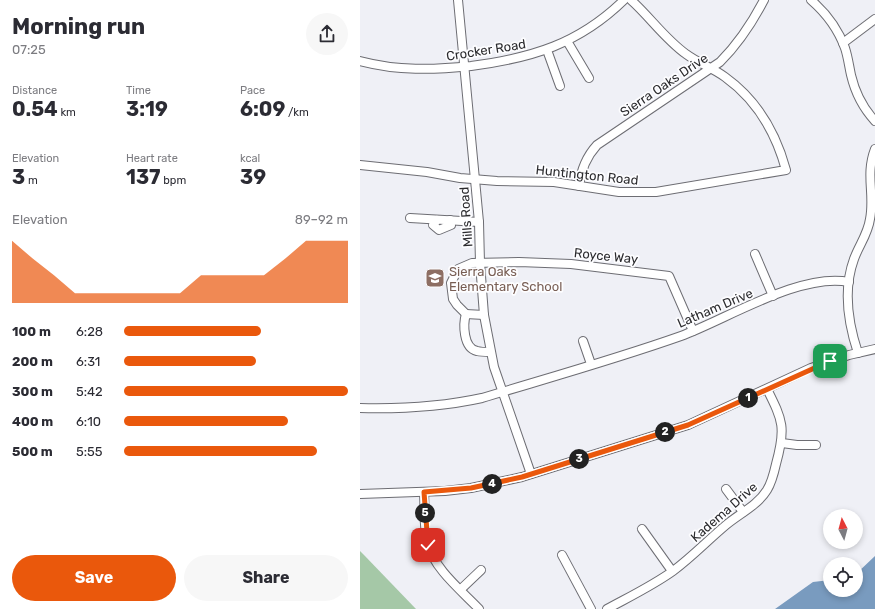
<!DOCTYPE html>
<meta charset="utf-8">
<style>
body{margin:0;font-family:Rubik,sans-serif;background:#f7f7f7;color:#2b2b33;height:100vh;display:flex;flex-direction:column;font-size:15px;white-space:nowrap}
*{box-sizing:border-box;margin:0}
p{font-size:13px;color:#7c7c81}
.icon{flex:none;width:22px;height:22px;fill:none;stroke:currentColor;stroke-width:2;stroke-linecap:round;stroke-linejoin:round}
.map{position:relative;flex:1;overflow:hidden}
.side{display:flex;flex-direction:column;background:#fff;width:360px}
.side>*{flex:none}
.needle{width:26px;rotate:354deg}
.tools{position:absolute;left:463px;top:509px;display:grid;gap:8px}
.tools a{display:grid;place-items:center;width:40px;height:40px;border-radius:50%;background:#fff;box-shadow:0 2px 6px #0003;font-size:20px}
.pin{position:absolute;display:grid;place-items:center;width:34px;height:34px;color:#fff;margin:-17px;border-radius:8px;box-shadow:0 2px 6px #0006}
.km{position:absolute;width:20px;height:20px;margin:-10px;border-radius:50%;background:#222;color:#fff;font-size:11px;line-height:20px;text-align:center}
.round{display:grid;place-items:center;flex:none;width:42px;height:42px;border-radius:21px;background:#f7f7f7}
.overview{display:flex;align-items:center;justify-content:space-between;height:68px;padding:0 12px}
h1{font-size:22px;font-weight:700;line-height:30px}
.metrics{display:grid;grid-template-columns:repeat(3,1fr);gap:6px;height:68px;padding:4px 12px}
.metrics div{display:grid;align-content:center}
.metrics b{font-size:20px;font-weight:700}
.metrics small{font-size:11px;font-weight:400}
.metrics p{font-size:11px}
.chart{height:112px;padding:8px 12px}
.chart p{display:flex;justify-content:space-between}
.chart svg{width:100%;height:72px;margin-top:4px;fill:#ea580c;opacity:.7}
.primary-button{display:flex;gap:8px;margin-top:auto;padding:8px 12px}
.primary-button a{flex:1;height:46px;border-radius:24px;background:#ea580c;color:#fff;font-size:16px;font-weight:700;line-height:46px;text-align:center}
.primary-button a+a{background:#f7f7f7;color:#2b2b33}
ul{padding:0 12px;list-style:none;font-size:13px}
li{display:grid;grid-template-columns:64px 48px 1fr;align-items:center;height:30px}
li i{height:10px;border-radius:5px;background:#ea580c}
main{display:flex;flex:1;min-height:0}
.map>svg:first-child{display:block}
</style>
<main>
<section class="side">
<div class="overview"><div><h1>Morning run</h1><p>07:25</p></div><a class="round"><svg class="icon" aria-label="share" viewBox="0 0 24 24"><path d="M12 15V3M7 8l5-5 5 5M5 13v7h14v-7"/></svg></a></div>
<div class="metrics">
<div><p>Distance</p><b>0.54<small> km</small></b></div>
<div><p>Time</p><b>3:19</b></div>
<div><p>Pace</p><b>6:09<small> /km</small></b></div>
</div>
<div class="metrics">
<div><p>Elevation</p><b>3<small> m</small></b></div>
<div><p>Heart rate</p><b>137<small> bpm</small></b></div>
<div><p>kcal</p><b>39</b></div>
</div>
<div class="chart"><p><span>Elevation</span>89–92 m</p>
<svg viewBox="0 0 160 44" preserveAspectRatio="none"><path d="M0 44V6L10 17L20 27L30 38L40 38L50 38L60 38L70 38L80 38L90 27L100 27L110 27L120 27L130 17L140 6L150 6L160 6V44z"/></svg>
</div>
<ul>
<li><b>100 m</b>6:28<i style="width:61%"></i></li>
<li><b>200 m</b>6:31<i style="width:59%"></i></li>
<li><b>300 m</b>5:42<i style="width:100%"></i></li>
<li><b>400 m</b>6:10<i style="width:73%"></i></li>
<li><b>500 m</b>5:55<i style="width:86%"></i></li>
</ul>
<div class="primary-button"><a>Save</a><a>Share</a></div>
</section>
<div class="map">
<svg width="515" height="609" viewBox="0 0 515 609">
<rect width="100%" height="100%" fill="#eff0f6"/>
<path fill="#a5c8a7" d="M0,551L4,555L56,609H0Z"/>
<path fill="#799bbf" d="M515,556V609H415L453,582L470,580V590H496V574Z"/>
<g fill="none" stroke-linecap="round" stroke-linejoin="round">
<defs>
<g id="minor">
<path d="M98,0L119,222L120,263L124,315L134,367L171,474"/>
<path d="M451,0C466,13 478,29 485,48C488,57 489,66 491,75C495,92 503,108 515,121"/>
<path d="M207,41L229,78"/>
<path d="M483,43L515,19"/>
<path d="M187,50L200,86"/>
<path d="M0,61C38,71 73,70 111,66C172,58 219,44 264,0"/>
<path d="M0,165L67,172L100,178L137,181L194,182L259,192H296L426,170C416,133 397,100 365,77C353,68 338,63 326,54C305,39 290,17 271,0"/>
<path d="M219,186C221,169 226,157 237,145L360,62C379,43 392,23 404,0"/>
<path d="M50,218L119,222"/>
<path d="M77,220L73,225L79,230L91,225L90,220"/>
<path d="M395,254L413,296"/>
<path d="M106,314L97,305L93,299L91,283L98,269L112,263L159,262L211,264L309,276L333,331"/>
<path d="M124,315L106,314C103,324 103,348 117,351C121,352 126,352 130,352"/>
<path d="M223,341L231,364"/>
<path d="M498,353C488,323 483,289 494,259C499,245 508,234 510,219C515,194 505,175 515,149"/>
<path d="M0,408C42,409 81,407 122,398C188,378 256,359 321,336C367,319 441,272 489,282"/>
<path d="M422,443L437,445H456"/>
<path d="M366,489L383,512"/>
<path d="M64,492C65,509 63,528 68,544C74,569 102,591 119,609"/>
<path d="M0,494L85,491L111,488L162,477L328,425L451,368L489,355L515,349"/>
<path d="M282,529L312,571"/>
<path d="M202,555L231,609"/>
<path d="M101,589L121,570"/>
<path d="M247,609C269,597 292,586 313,571C332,557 348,540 366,525C379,514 398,505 407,490C412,482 414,473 416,464C426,428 423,421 407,389"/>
</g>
</defs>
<use href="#minor" stroke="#6d6d73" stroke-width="10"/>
<use href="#minor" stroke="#fff" stroke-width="8"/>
</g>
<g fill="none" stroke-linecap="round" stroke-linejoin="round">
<defs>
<path id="route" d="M68,545L64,492L111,488L162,477L328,425L470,361"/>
</defs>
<use href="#route" stroke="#fff" stroke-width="8"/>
<use href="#route" stroke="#ea580c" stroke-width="5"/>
</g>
<defs>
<symbol id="school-square" viewBox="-11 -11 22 22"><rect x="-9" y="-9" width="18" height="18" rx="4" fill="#8d6e63" stroke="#fdfdff"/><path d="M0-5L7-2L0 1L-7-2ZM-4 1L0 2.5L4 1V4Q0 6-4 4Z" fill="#fff"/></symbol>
</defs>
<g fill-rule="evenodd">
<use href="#school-square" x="64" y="267" width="22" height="22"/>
</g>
<g text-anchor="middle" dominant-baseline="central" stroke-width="3.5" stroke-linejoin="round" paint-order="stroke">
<g font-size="13" fill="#2b2b2e" stroke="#fdfdff">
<text transform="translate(126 50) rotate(-9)">Crocker Road</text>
<text transform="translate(304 85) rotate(-34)">Sierra Oaks Drive</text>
<text transform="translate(227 175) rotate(6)">Huntington Road</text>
<text transform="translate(106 217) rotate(-94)">Mills Road</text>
<text transform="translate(246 256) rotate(6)">Royce Way</text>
<text transform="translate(355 308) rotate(-23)">Latham Drive</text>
<text transform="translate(364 512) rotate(-41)">Kadema Drive</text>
</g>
<g font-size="13" fill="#785e54" stroke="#fdfdff" text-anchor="start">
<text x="89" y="271">Sierra Oaks<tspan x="89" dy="15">Elementary School</tspan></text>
</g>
</g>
</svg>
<div class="tools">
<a><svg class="needle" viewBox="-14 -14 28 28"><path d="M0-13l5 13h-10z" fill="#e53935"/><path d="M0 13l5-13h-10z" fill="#7c7c81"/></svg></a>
<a><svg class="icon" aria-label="locate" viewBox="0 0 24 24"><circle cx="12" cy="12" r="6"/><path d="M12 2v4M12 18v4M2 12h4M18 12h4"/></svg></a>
</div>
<div class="pin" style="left:470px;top:361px;background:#1e9e55"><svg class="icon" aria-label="arrive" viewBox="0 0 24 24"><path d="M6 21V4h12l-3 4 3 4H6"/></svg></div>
<div class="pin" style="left:68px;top:545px;background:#d93025"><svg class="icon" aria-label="check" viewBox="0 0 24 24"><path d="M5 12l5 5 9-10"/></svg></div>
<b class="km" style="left:388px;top:398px">1</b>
<b class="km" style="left:305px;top:432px">2</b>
<b class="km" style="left:219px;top:459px">3</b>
<b class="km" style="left:132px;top:484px">4</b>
<b class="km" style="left:65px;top:513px">5</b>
</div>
</main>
